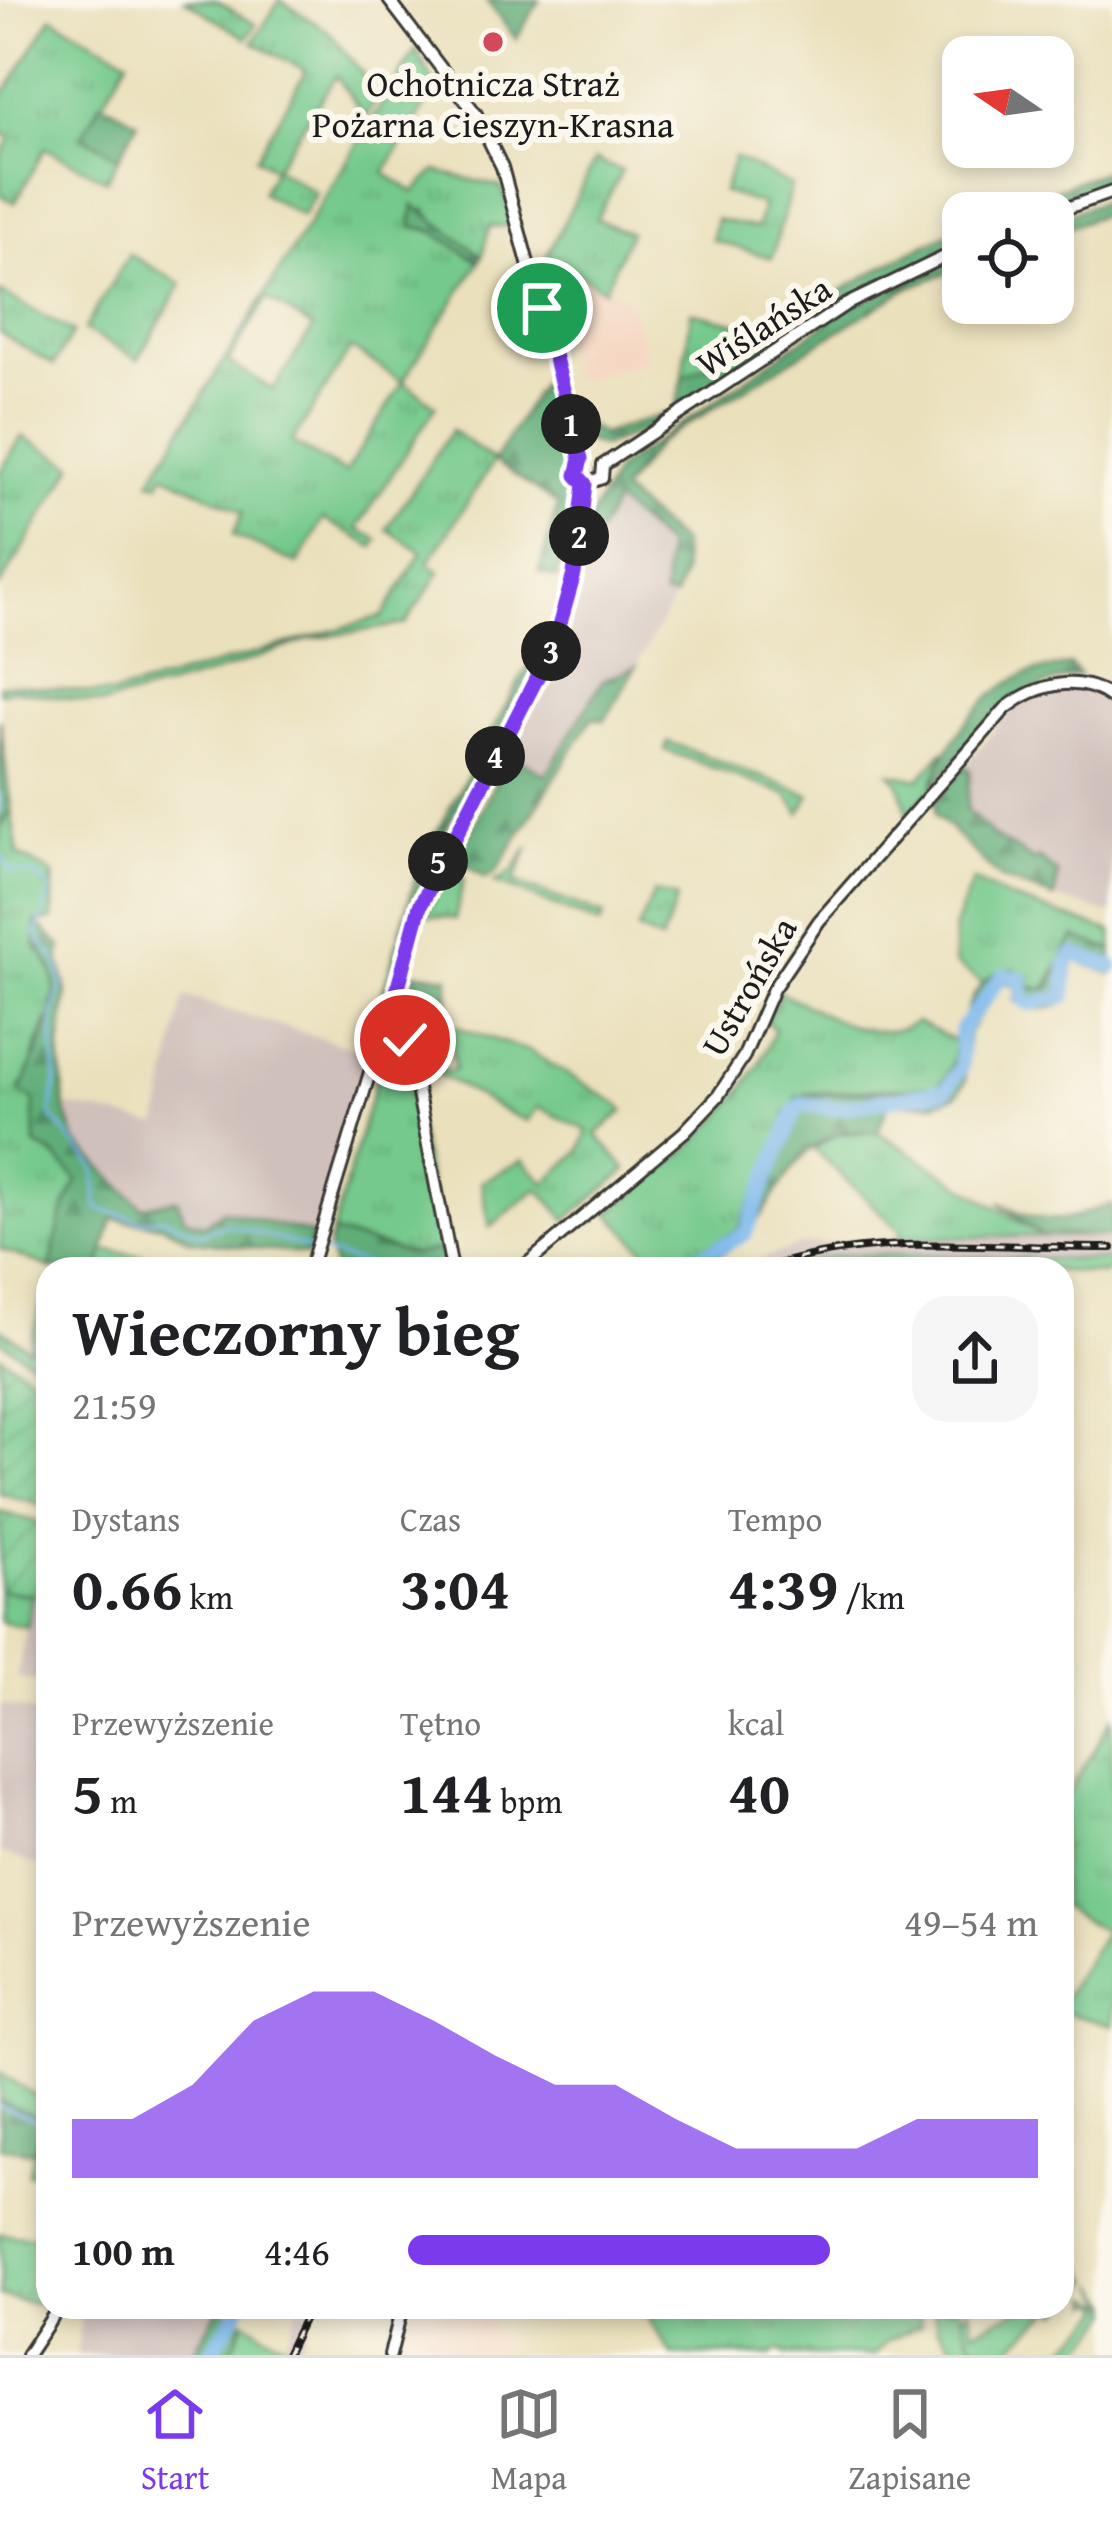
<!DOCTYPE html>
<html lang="pl">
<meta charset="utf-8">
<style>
body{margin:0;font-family:"Gentium Book Plus",serif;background:#f6f6f6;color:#202124;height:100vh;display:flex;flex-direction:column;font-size:45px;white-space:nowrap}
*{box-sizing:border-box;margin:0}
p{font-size:39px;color:#757577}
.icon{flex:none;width:66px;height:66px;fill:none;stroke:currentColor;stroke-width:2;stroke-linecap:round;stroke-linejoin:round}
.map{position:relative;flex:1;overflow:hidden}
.drawer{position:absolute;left:36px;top:1257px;width:1038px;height:1062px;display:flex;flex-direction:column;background:#fff;border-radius:36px;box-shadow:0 6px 18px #0003}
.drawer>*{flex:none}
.needle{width:78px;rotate:283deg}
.tools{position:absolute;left:942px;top:36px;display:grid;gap:24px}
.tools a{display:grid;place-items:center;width:132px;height:132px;border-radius:24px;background:#fff;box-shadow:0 6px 18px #0003;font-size:60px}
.pin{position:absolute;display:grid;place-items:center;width:102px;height:102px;color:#fff;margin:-51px;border:6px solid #fff;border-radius:50%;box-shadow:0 3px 12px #0007}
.km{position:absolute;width:60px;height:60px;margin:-30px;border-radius:50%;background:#222;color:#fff;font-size:33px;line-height:60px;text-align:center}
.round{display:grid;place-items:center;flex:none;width:126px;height:126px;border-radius:36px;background:#f6f6f6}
.headline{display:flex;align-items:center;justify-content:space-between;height:204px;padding:0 36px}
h1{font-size:66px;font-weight:800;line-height:90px}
.figures{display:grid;grid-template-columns:repeat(3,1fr);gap:18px;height:204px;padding:12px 36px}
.figures div{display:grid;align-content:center}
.figures b{font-size:60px;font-weight:800}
.figures small{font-size:33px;font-weight:400}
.figures p{font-size:33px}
.chart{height:336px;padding:24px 36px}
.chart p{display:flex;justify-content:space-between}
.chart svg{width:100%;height:216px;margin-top:12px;fill:#7c3aed;opacity:.7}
ul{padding:0 36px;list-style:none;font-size:39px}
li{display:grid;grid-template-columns:192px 144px 1fr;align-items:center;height:90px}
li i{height:30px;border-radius:15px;background:#7c3aed}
.tabs{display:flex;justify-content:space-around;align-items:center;height:168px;border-top:3px solid #e0e0e0;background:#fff;font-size:33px;color:#757577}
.tabs a{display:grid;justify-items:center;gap:6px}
.tabs .selected{color:#7c3aed}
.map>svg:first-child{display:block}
</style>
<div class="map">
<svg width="1112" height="2355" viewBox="0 0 1112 2355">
<defs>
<pattern id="grass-tufts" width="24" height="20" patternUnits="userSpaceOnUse" patternTransform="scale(3)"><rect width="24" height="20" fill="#75c98c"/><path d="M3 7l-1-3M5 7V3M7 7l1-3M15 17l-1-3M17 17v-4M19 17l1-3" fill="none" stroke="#65ac78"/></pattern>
<pattern id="forest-firs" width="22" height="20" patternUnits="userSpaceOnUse" patternTransform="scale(3)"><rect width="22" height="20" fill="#60ad78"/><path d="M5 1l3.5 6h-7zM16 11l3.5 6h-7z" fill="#4e8c62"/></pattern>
<pattern id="garden-furrows" width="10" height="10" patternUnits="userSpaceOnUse" patternTransform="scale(3)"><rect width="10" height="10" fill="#75c98c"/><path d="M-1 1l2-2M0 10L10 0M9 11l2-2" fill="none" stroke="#65ac78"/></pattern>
</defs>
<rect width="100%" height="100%" fill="#fbf7ec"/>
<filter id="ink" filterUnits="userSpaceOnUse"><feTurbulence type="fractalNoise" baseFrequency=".00833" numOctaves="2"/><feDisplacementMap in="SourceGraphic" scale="24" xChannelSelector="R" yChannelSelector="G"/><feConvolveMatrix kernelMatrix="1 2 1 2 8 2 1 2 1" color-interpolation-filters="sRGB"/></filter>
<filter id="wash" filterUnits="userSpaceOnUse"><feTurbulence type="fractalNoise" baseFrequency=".004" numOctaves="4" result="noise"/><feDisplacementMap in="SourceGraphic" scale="48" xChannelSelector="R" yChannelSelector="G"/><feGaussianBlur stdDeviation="2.7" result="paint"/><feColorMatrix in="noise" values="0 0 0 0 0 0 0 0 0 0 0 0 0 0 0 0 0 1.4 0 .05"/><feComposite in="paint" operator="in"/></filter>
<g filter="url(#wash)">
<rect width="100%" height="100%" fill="#eae0bc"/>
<g fill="#f4d4bf">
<path d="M561,262L631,301L648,363L571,381L543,264Z"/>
<path d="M410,2307H482L505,2355H399Z"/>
</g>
<g fill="#d0c0bb">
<path d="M614,502L666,547L665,595L675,597L636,666L603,681L546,776L509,753L576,605L589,532L598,533Z"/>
<path d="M1072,688L1099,693L1112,703V914L1054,898L1058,874L993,836L967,809L970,770L965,766L1007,714L1030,697Z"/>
<path d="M184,996L367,1052L313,1235L224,1210L205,1225L166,1205L143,1207L76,1142L65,1109L72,1106L158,1125Z"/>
<path d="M1112,1236V1260L877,1255L734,1269L799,1245L899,1238Z"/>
<path d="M32,1596L48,1597V1683L17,1678Z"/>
<path d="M0,1704L38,1713L48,1709V1869L0,1853Z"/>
<path d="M76,2307H219L192,2355H77L81,2309Z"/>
<path d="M299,2307H314L305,2334L294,2355H279Z"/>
</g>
<g fill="url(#grass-tufts)" stroke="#487254" stroke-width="3" fill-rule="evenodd">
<path d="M185,0H216L256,25L246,38Z"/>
<path d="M280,0L329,32L380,95L365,117L336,76L275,168L316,193L302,216L262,193L274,169L256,158L306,71L253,42Z"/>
<path d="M52,17L128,59L83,136L119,157L106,180L45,148L15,203L0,195V158L10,138L0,130V101Z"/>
<path d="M416,49L436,88L384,173L414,192L436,171L501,187L515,225L489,227L482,256L436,224L425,208L430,230L479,262L403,381L436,406L357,529L378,539L374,547L323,519L298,564L233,535L243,512L164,474L160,483L150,481ZM267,298L313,328L273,390L228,362ZM351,348L403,382L345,473L292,442Z"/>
<path d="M734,157L791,186L772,258L712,240L716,219L757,228L763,205L723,192Z"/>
<path d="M595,160L622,171L596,219L630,232L604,290L561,262L543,264Z"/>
<path d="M129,254L182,284L138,359L84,330Z"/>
<path d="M0,292L73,332L54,365L0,333Z"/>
<path d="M691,312L754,327L749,347L683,377Z"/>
<path d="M452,430L494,461L428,563L440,572L405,624L310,639L209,675L104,704L12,689L0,693V685L13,684L112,695L383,616L422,552L387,529Z"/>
<path d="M22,436L74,465L0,586V472Z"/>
<path d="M668,742L810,795L800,813L788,795L665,750Z"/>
<path d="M944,750L931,789L908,814L899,783L890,773L919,779Z"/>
<path d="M11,810L18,854L53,874V919L36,923L37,948C69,977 51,1010 38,1044C31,1061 32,1073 20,1088L34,1100L35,1145L53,1154L78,1180L61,1218L50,1268L0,1249V829Z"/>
<path d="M529,847L514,882L604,915L600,924L495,882L512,872Z"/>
<path d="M446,871L464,878L455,919L427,915Z"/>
<path d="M973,880L1009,898L1112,932V950L1073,938L1044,991C1014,982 1025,953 984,984L954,963V926Z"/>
<path d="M654,892L677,898L661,941L638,930Z"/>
<path d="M780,992C821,1011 872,1049 916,1022L955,1041L952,1071L937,1086L807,1093L786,1112L781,1138L738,1230L663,1269L609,1213C674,1163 746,1109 775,1029L766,1022Z"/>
<path d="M448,1024L529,1051L620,1105L624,1111L596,1134L627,1170L566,1220L538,1188L490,1227L481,1182L523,1160L545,1183L580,1151L588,1131L538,1107L528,1121C488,1107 458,1080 419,1066L420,1058L448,1071L455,1069Z"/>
<path d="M380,1065L397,1067L407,1077L443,1248L415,1255L332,1233Z"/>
<path d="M878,1132L1042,1236L899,1238L901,1232L814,1149L838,1134Z"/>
<path d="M103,1250L144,1256L141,1269H99Z"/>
<path d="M877,1255L1112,1260V1270L1101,1274L970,1264C941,1271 915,1260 884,1268L879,1261L775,1269L835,1256Z"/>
<path d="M48,1281V1372L0,1341V1328L29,1349Z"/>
<path d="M0,1590L32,1596L26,1627L0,1622Z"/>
<path d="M1112,1719V2026L1062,2012V2000L1104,1932L1062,1907V1804Z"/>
<path d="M0,2072L48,2104V2171L28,2174L45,2120L0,2102Z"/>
<path d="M48,2216V2307L0,2296V2234L43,2238Z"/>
<path d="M1079,2260L1092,2281L1059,2312L1055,2307L1002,2355H984L987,2347L973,2344L962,2317L969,2308L974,2330L1023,2307H1062V2289L1084,2278L1070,2265Z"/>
<path d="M1097,2284L1112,2302V2314L1077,2355H1058L1106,2308L1098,2299L1093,2304L1092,2296L1110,2304Z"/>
<path d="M641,2307H919L921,2325L886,2342L875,2355H787L779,2350L772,2355H672Z"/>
<path d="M934,2307H959L976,2355H962L937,2327Z"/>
<path d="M245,2321L284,2344L279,2355L231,2351Z"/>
</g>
<g fill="url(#forest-firs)" stroke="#3e644a" stroke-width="3">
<path d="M486,0H540L516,39Z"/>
<path d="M101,102L138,122L119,157L82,136Z"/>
<path d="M1112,168V186L1040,213H994Z"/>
<path d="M1112,198V211L1053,233V220Z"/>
<path d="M414,205L482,256L479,262L430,230L411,226Z"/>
<path d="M963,227V242L809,322L675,412L683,377C780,333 865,269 963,227Z"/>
<path d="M963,255V267L909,287L659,442L621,491L682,544L683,574L675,597L664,596L666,546L615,502L598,533L589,532V519L617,469L848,308Z"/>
<path d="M551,381C568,452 579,507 557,578L539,572L558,505L494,461L541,383Z"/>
<path d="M665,414V421L602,447L586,441L578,419L602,434Z"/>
<path d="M547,631L553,633C516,707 470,778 434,853C406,911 394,976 377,1039L370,1037L420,862Z"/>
<path d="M1070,665L1080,675C998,692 983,729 931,789C945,744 978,696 1024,675C1037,669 1056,668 1070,665Z"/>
<path d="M636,666L605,720L592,718L496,872L485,878L452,855L473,828L509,753L546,775L603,680Z"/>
<path d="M0,719L11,810L0,829Z"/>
<path d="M965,766L970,770L967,809L993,836L1035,861L1039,858L1058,874L1054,898L1001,879L936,815L935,803Z"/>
<path d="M36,922L62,947L59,959L67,992L60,1049L65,1109L76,1142L142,1207L177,1199L185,1218L205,1225L223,1210L313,1235L308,1255L190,1240L163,1225L113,1219L99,1269H50L61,1218L77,1180L53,1154L35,1145L34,1100L20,1093C35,1051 80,987 36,948Z"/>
<path d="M1074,937L1112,950V974L1074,960L1068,998C1055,1012 1030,1012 1015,1001L1016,986L1003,982L968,1033L965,1082L957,1095L935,1103L888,1104L878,1132C867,1132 852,1131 841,1133C770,1150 773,1269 664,1269L738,1230L752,1209L797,1097L937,1086C965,1069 953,971 1015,969L1034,988L1049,989Z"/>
<path d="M413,972L449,977L448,1016L411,1013Z"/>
<path d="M999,1202C1049,1229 1061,1221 1112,1204V1236H1042Z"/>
<path d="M332,1233L414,1255L443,1248L446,1269H334L328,1246Z"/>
<path d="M0,2102L45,2120L32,2152L0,2147Z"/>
<path d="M219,2307L245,2321L231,2351L236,2355H192Z"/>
</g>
<g fill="url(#garden-furrows)" stroke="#487254" stroke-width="3">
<path d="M0,1356L48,1386V1507L0,1494Z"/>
<path d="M0,1512L48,1525V1597L0,1590Z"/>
</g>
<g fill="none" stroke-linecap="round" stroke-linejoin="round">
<g stroke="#7ab7ec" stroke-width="3">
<path d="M0,793V812"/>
<path d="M0,853L11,871L34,874L51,889L36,935L56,960L62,984L52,1016L56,1081L51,1116L95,1167L97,1208L141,1221L163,1218L201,1234L226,1224L381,1269"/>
<path d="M0,2107L48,2125"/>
</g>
<g stroke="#7ab7ec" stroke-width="15">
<path d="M675,1269L745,1234L796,1109L803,1104L837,1108L946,1090L961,1067V1030L1003,975L1022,979V999L1030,1004L1065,996L1067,962L1074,954L1112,967"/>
<path d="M209,2355L240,2307"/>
</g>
</g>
</g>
<g filter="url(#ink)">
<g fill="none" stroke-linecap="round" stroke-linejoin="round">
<defs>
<g id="secondary">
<path d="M389,0L476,114L502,167L581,459"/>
<path d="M1053,213L1112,192"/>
<path d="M603,465L845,305L963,248"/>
<path d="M585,484L602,478L603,465"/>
<path d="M398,991L452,1269"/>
<path d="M376,1054L409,1063"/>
<path d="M310,1269L428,882L561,625L575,574L585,484"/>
<path d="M521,1269L684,1132L718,1096L744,1056L773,989L819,921L1006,708C1037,684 1079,673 1112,698"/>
<path d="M27,2355L59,2307"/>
<path d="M390,2355L402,2307"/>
</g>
</defs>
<use href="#secondary" stroke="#3b3934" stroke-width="16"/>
<use href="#secondary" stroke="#fff" stroke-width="10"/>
<defs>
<g id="rail">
<path d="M763,1269C871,1231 999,1248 1112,1248"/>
<path d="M286,2355L309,2307"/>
</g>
</defs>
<use href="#rail" stroke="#1c1c1c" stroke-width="8"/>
<use href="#rail" stroke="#fbf7ec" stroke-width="3" stroke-dasharray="9" stroke-linecap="butt"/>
</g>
</g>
<g fill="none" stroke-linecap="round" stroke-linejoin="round" filter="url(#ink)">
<defs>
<path id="route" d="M405,1040L398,987L420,906L554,644L574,574L585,484L577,475L581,459L542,308"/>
</defs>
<use href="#route" stroke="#fff" stroke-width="24"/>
<use href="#route" stroke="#7c3aed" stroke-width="15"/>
</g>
<circle fill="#d1495b" stroke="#fbf7ec" stroke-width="4.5" cx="493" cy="42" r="12"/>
<g text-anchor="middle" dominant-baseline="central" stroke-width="12" stroke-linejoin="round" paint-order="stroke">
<g font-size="36" fill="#1c1c1c" stroke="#fbf7ec">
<text x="493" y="82">Ochotnicza Straż<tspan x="493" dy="41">Pożarna Cieszyn-Krasna</tspan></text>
</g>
<g font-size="36" fill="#1c1c1c" stroke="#fbf7ec">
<text transform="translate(763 325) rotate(-33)">Wiślańska</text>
<text transform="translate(748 986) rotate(-60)">Ustrońska</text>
</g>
</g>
</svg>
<div class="tools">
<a><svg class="needle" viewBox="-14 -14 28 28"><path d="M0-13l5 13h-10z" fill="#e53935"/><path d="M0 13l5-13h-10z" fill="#757577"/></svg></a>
<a><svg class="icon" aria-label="locate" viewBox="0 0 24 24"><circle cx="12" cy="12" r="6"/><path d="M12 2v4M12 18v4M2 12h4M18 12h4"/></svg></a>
</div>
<div class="pin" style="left:542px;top:308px;background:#1e9e55"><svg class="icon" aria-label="arrive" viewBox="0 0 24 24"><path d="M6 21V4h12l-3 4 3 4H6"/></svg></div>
<div class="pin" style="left:405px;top:1040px;background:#d93025"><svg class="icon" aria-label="check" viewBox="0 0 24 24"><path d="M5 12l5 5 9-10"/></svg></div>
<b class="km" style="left:571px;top:424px">1</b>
<b class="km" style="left:579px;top:536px">2</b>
<b class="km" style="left:551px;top:651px">3</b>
<b class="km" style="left:495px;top:756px">4</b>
<b class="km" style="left:438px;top:861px">5</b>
<section class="drawer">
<div class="headline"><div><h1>Wieczorny bieg</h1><p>21:59</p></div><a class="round"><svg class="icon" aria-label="share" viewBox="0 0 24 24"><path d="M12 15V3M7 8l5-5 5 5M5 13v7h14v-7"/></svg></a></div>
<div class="figures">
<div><p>Dystans</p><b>0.66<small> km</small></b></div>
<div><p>Czas</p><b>3:04</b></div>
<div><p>Tempo</p><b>4:39<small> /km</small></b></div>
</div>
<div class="figures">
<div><p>Przewyższenie</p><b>5<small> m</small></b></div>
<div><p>Tętno</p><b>144<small> bpm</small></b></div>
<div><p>kcal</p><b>40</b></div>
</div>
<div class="chart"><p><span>Przewyższenie</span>49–54 m</p>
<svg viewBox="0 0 160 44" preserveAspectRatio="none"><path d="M0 44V32L10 32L20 25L30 12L40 6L50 6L60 12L70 19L80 25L90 25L100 32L110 38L120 38L130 38L140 32L150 32L160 32V44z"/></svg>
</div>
<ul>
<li><b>100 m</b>4:46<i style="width:67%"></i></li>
</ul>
</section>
</div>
<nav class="tabs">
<a class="selected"><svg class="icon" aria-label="home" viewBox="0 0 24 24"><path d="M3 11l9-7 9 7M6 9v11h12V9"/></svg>Start</a>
<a><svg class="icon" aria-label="map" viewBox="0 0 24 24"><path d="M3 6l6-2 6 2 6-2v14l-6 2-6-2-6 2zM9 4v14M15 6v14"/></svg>Mapa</a>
<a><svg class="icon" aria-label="saved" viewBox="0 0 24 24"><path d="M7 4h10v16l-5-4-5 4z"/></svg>Zapisane</a>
</nav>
